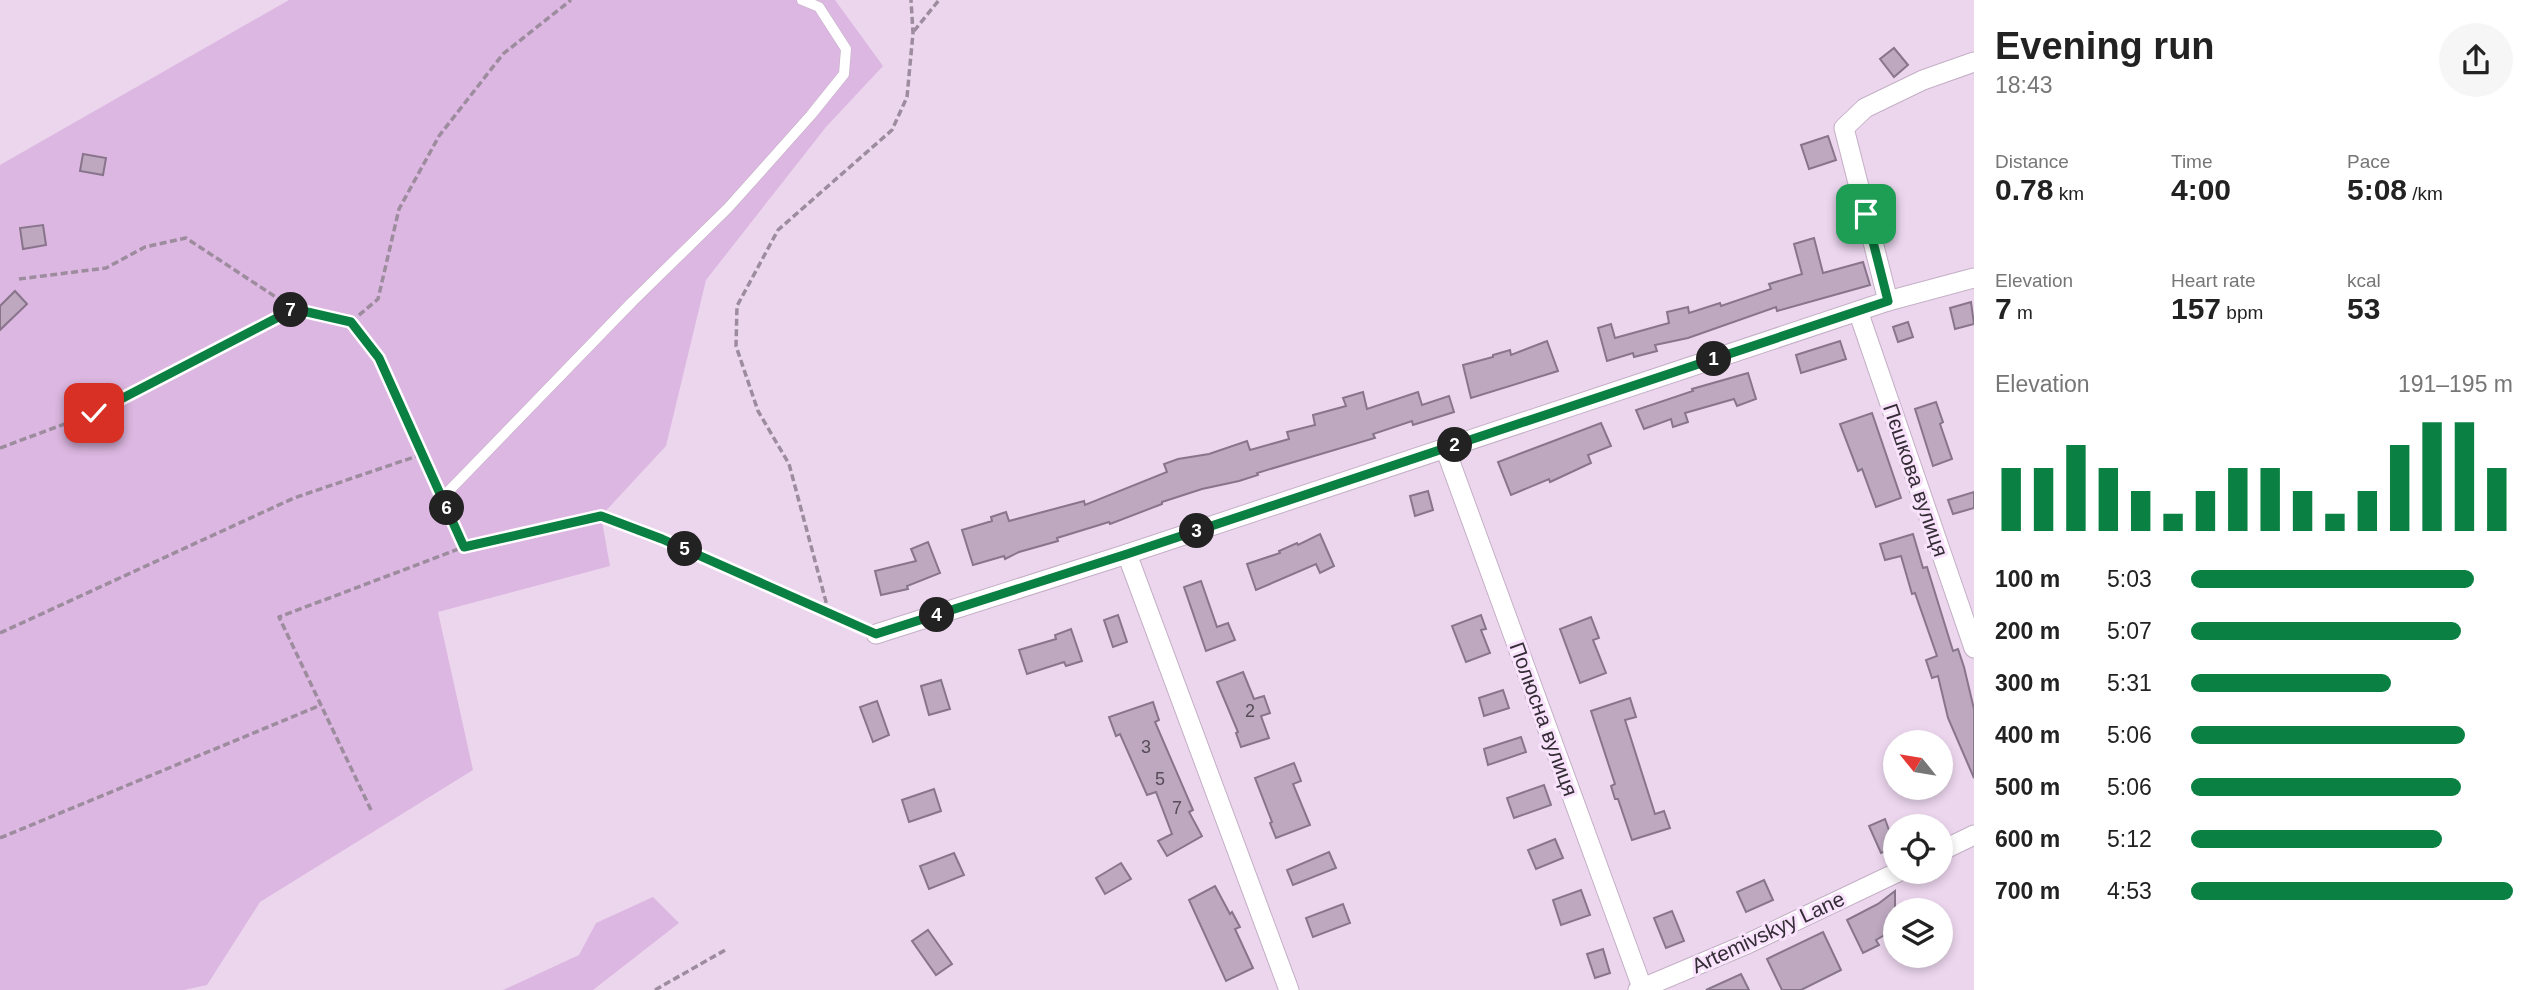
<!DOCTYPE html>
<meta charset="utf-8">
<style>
body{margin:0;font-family:Helvetica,sans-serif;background:#f6f6f6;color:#222;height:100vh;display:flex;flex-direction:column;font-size:26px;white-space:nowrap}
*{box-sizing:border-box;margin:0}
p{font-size:23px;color:#767676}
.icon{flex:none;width:38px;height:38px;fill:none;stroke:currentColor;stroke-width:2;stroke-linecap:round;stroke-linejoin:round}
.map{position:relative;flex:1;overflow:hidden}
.sheet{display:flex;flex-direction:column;background:#fff;width:560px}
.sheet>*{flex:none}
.needle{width:46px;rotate:300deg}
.fabs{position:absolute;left:1883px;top:730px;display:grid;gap:14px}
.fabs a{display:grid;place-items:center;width:70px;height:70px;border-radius:50%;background:#fff;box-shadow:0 4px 10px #0003;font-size:35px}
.pin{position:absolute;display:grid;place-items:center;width:60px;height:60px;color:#fff;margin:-30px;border-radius:14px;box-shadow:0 4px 10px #0006}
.km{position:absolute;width:35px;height:35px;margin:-18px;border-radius:50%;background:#222;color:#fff;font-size:19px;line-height:35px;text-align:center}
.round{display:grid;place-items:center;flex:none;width:74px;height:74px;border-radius:37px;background:#f6f6f6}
.head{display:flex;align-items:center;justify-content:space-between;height:119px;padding:0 21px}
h1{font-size:38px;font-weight:800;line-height:52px}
.metrics{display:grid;grid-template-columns:repeat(3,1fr);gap:10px;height:119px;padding:7px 21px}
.metrics div{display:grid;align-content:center}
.metrics b{font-size:30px;font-weight:800}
.metrics small{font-size:19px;font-weight:400}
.metrics p{font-size:19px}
.chart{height:196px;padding:14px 21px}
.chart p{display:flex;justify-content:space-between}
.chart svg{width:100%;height:126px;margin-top:7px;stroke:#0b8043;stroke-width:6}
ul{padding:0 21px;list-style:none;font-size:23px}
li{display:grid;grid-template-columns:112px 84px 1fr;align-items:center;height:52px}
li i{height:18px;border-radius:9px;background:#0b8043}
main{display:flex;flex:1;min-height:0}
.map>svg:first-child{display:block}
</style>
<main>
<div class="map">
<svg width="1974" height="990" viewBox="0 0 1974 990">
<rect width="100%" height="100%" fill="#ecd6ee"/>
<g fill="#dcb7e1">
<path d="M289,0H835L883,66L826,127L706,280L666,446L601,516L610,566L438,612L473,770L260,902L207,985L184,990H0V165Z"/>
<path d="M653,897L679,923L593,990H503L579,955L596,923Z"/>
</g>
<g fill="#bda8bf" stroke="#88758b" stroke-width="2">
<path d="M1894,48L1908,65L1894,77L1880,59Z"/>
<path d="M1828,136L1836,160L1809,169L1801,145Z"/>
<path d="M83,154L106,158L103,175L80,171Z"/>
<path d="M43,225L46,245L23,249L20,228Z"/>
<path d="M1814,238L1823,273L1863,262L1870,285L1777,311L1776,307L1688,338L1655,345L1657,351L1634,357L1633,353L1607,361L1598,328L1611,324L1615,338L1669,323L1667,312L1688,307L1689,313L1720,303L1721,306L1771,289L1769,284L1802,274L1794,244Z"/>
<path d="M15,291L27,304L0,330V306Z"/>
<path d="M1971,302L1974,324L1955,329L1950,308Z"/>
<path d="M1908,322L1913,337L1898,342L1893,327Z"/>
<path d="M1547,341L1558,371L1471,398L1463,365L1493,357V355L1510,350L1511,355Z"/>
<path d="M1840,341L1846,359L1801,373L1796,355Z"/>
<path d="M1748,373L1756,399L1737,406L1734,399L1685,413L1688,422L1673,427L1671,419L1644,429L1636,410L1693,391L1692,389Z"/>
<path d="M1363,392L1367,409L1418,392L1422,405L1449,396L1454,412L1413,425L1412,421L1373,434L1375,438L1257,473L1258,475L1239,481L1202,489L1162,502V504L1110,524L1109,522L1057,538L1058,541L1019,552L1005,559L1004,556L973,565L962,530L992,521L991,517L1006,512L1009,521L1084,501L1085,505L1167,472L1164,464L1178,459L1209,454L1247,441L1250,450L1289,439L1287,432L1315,425L1313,415L1346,406L1343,398Z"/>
<path d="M1936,402L1943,422L1940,424L1952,459L1933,466L1915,409Z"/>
<path d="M1872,413L1901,498L1876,507L1862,469L1858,471L1840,424Z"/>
<path d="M1601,423L1611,446L1588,455L1591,463L1550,482L1549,479L1511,495L1498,462Z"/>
<path d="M1428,491L1433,510L1415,516L1410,496Z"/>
<path d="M1974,492V508L1953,514L1948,500Z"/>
<path d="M1320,534L1334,566L1320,573L1316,564L1256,590L1247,564L1280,553L1279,551L1297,543L1298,545Z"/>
<path d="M1913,534L1923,568L1927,567L1953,651L1958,649L1964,667L1974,709V778L1948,718L1938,676L1932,678L1926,660L1937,656L1915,593L1912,594L1901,556L1885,560L1880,544Z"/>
<path d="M928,542L940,573L907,586L908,589L881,595L875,571L916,561L911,549Z"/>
<path d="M1201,581L1217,627L1228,623L1235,640L1206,651L1184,587Z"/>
<path d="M1118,615L1127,642L1113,647L1104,620Z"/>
<path d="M1481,615L1486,629L1481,630L1490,653L1466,662L1452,626Z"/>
<path d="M1591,617L1599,638L1593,640L1606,673L1580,683L1560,629Z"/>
<path d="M1071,629L1082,661L1066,666L1064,662L1027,674L1019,650L1056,639L1055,635Z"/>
<path d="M1243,672L1254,699L1264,696L1270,713L1261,716L1269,738L1241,747L1236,733L1238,732L1217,682Z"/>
<path d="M941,680L950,709L929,715L921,686Z"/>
<path d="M1503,690L1509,708L1484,716L1479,698Z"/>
<path d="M1630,698L1636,717L1625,720L1655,814L1664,811L1670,828L1632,840L1618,799H1615L1611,786L1615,784L1591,711Z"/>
<path d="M877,701L889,735L873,742L860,707Z"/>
<path d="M1153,702L1159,720L1155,722L1193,810L1189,812L1202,836L1167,856L1158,841L1172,834L1156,792L1147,795L1120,734L1116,736L1109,717Z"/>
<path d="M1521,737L1526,752L1488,765L1484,749Z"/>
<path d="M1294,763L1301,781L1293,784L1310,825L1276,838L1270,823L1272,822L1255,778Z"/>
<path d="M1544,785L1551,805L1514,818L1507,798Z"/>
<path d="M934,789L941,811L909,822L902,800Z"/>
<path d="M1885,819L1895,847L1881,853L1869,826Z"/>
<path d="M1555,839L1563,858L1536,869L1528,850Z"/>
<path d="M1329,852L1336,868L1293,885L1287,870Z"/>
<path d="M954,853L964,875L929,889L920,866Z"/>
<path d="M1121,863L1131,879L1105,894L1096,878Z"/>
<path d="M1764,880L1773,900L1746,912L1737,892Z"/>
<path d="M1215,886L1230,914L1232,912L1240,927L1235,929L1253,968L1226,981L1189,900Z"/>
<path d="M1581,890L1590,915L1561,925L1553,900Z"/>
<path d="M1895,891V929L1876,940L1879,945L1863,953L1847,920L1878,904Z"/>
<path d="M1343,904L1350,923L1313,937L1306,918Z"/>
<path d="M1672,911L1684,941L1666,948L1654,918Z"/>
<path d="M928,930L952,964L936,975L912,941Z"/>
<path d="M1823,932L1841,970L1801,990H1782L1767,959Z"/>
<path d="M1603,949L1610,973L1595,978L1587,954Z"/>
<path d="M1741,974L1749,990H1706Z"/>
</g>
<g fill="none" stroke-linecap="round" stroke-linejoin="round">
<defs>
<path id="service" d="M442,498L632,302L728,208L811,115L844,74L846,49L819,7L802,0"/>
<g id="minor">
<path d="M1888,301L1844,128L1865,108L1923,80L1974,62"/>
<path d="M1858,311L1974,648"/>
<path d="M1445,448L1643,990"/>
<path d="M1127,554L1289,990"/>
<path d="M876,634L1127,554L1888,301L1974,278"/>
<path d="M1941,851L1974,835"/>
<path d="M1638,990L1747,944L1898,872"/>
</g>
</defs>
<use href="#service" stroke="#c4afc6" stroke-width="11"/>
<use href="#minor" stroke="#c4afc6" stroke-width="21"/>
<g stroke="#9c8c9e" stroke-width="3.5" stroke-dasharray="7 3.5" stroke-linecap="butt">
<path d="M914,31L939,0"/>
<path d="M19,279L106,268L145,247L186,238L294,309"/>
<path d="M351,322L378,299L399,209L439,136L503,54L571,0"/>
<path d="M0,448L94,413L294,309L351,322L379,358L437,486"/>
<path d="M447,509L464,547L601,516L662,539L862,628"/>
<path d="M829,613L789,464L758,411L736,346L737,306L778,230L892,130L907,97L913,33L911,0"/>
<path d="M0,633L294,498L423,454"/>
<path d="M371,810L279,617L464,547"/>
<path d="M0,838L321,705"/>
<path d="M655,990L727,949"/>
</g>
<use href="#service" stroke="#fff" stroke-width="10"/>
<use href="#minor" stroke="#fff" stroke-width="19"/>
</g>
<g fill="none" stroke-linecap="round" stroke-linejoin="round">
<defs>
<path id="route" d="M94,413L294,309L351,322L379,358L464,547L601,516L662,539L876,634L1127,554L1888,301L1866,214"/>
</defs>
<use href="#route" stroke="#fff" stroke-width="14"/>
<use href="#route" stroke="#0b8043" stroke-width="9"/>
</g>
<g text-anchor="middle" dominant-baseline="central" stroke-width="6" stroke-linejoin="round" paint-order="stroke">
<g font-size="18" fill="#574c58">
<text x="1250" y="711">2</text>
<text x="1146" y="747">3</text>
<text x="1160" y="779">5</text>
<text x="1177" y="808">7</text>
</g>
<g font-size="21" fill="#352d36" stroke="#f9e3fc">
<text transform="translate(1916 480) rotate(71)">Пєшкова вулиця</text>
<text transform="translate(1544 719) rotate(70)">Полюсна вулиця</text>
<text transform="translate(1768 932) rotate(-25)">Artemivskyy Lane</text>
</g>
</g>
</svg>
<div class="fabs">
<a><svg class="needle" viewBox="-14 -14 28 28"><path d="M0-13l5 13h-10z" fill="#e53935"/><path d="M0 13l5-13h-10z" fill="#767676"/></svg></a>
<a><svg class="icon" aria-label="locate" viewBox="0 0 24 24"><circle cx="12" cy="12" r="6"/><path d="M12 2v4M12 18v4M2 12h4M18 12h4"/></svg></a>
<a><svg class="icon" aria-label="layers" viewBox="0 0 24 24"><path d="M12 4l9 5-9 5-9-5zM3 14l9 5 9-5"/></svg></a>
</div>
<div class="pin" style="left:1866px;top:214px;background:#1e9e55"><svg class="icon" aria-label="arrive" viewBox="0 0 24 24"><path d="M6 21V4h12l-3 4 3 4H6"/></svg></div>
<div class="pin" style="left:94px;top:413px;background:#d93025"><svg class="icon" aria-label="check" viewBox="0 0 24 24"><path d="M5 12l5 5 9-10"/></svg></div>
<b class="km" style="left:1714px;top:359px">1</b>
<b class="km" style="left:1455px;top:445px">2</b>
<b class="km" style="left:1197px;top:531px">3</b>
<b class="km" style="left:937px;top:615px">4</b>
<b class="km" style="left:685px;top:549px">5</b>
<b class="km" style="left:447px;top:508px">6</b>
<b class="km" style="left:291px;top:310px">7</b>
</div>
<section class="sheet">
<div class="head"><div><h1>Evening run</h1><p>18:43</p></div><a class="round"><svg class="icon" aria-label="share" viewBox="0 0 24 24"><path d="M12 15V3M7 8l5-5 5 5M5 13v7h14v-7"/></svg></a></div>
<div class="metrics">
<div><p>Distance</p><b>0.78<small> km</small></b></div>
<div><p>Time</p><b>4:00</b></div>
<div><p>Pace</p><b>5:08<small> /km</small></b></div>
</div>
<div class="metrics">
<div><p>Elevation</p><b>7<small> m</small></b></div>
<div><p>Heart rate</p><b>157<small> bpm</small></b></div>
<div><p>kcal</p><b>53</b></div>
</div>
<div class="chart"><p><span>Elevation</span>191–195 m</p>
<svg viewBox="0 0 160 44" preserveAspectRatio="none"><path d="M5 44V22M15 44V22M25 44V14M35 44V22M45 44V30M55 44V38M65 44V30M75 44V22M85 44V22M95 44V30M105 44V38M115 44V30M125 44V14M135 44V6M145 44V6M155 44V22"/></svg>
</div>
<ul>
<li><b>100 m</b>5:03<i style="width:88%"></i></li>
<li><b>200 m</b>5:07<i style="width:84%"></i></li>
<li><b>300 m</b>5:31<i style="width:62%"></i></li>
<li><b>400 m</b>5:06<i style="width:85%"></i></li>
<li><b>500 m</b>5:06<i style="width:84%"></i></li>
<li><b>600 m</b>5:12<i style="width:78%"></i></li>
<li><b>700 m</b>4:53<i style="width:100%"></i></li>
</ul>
</section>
</main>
